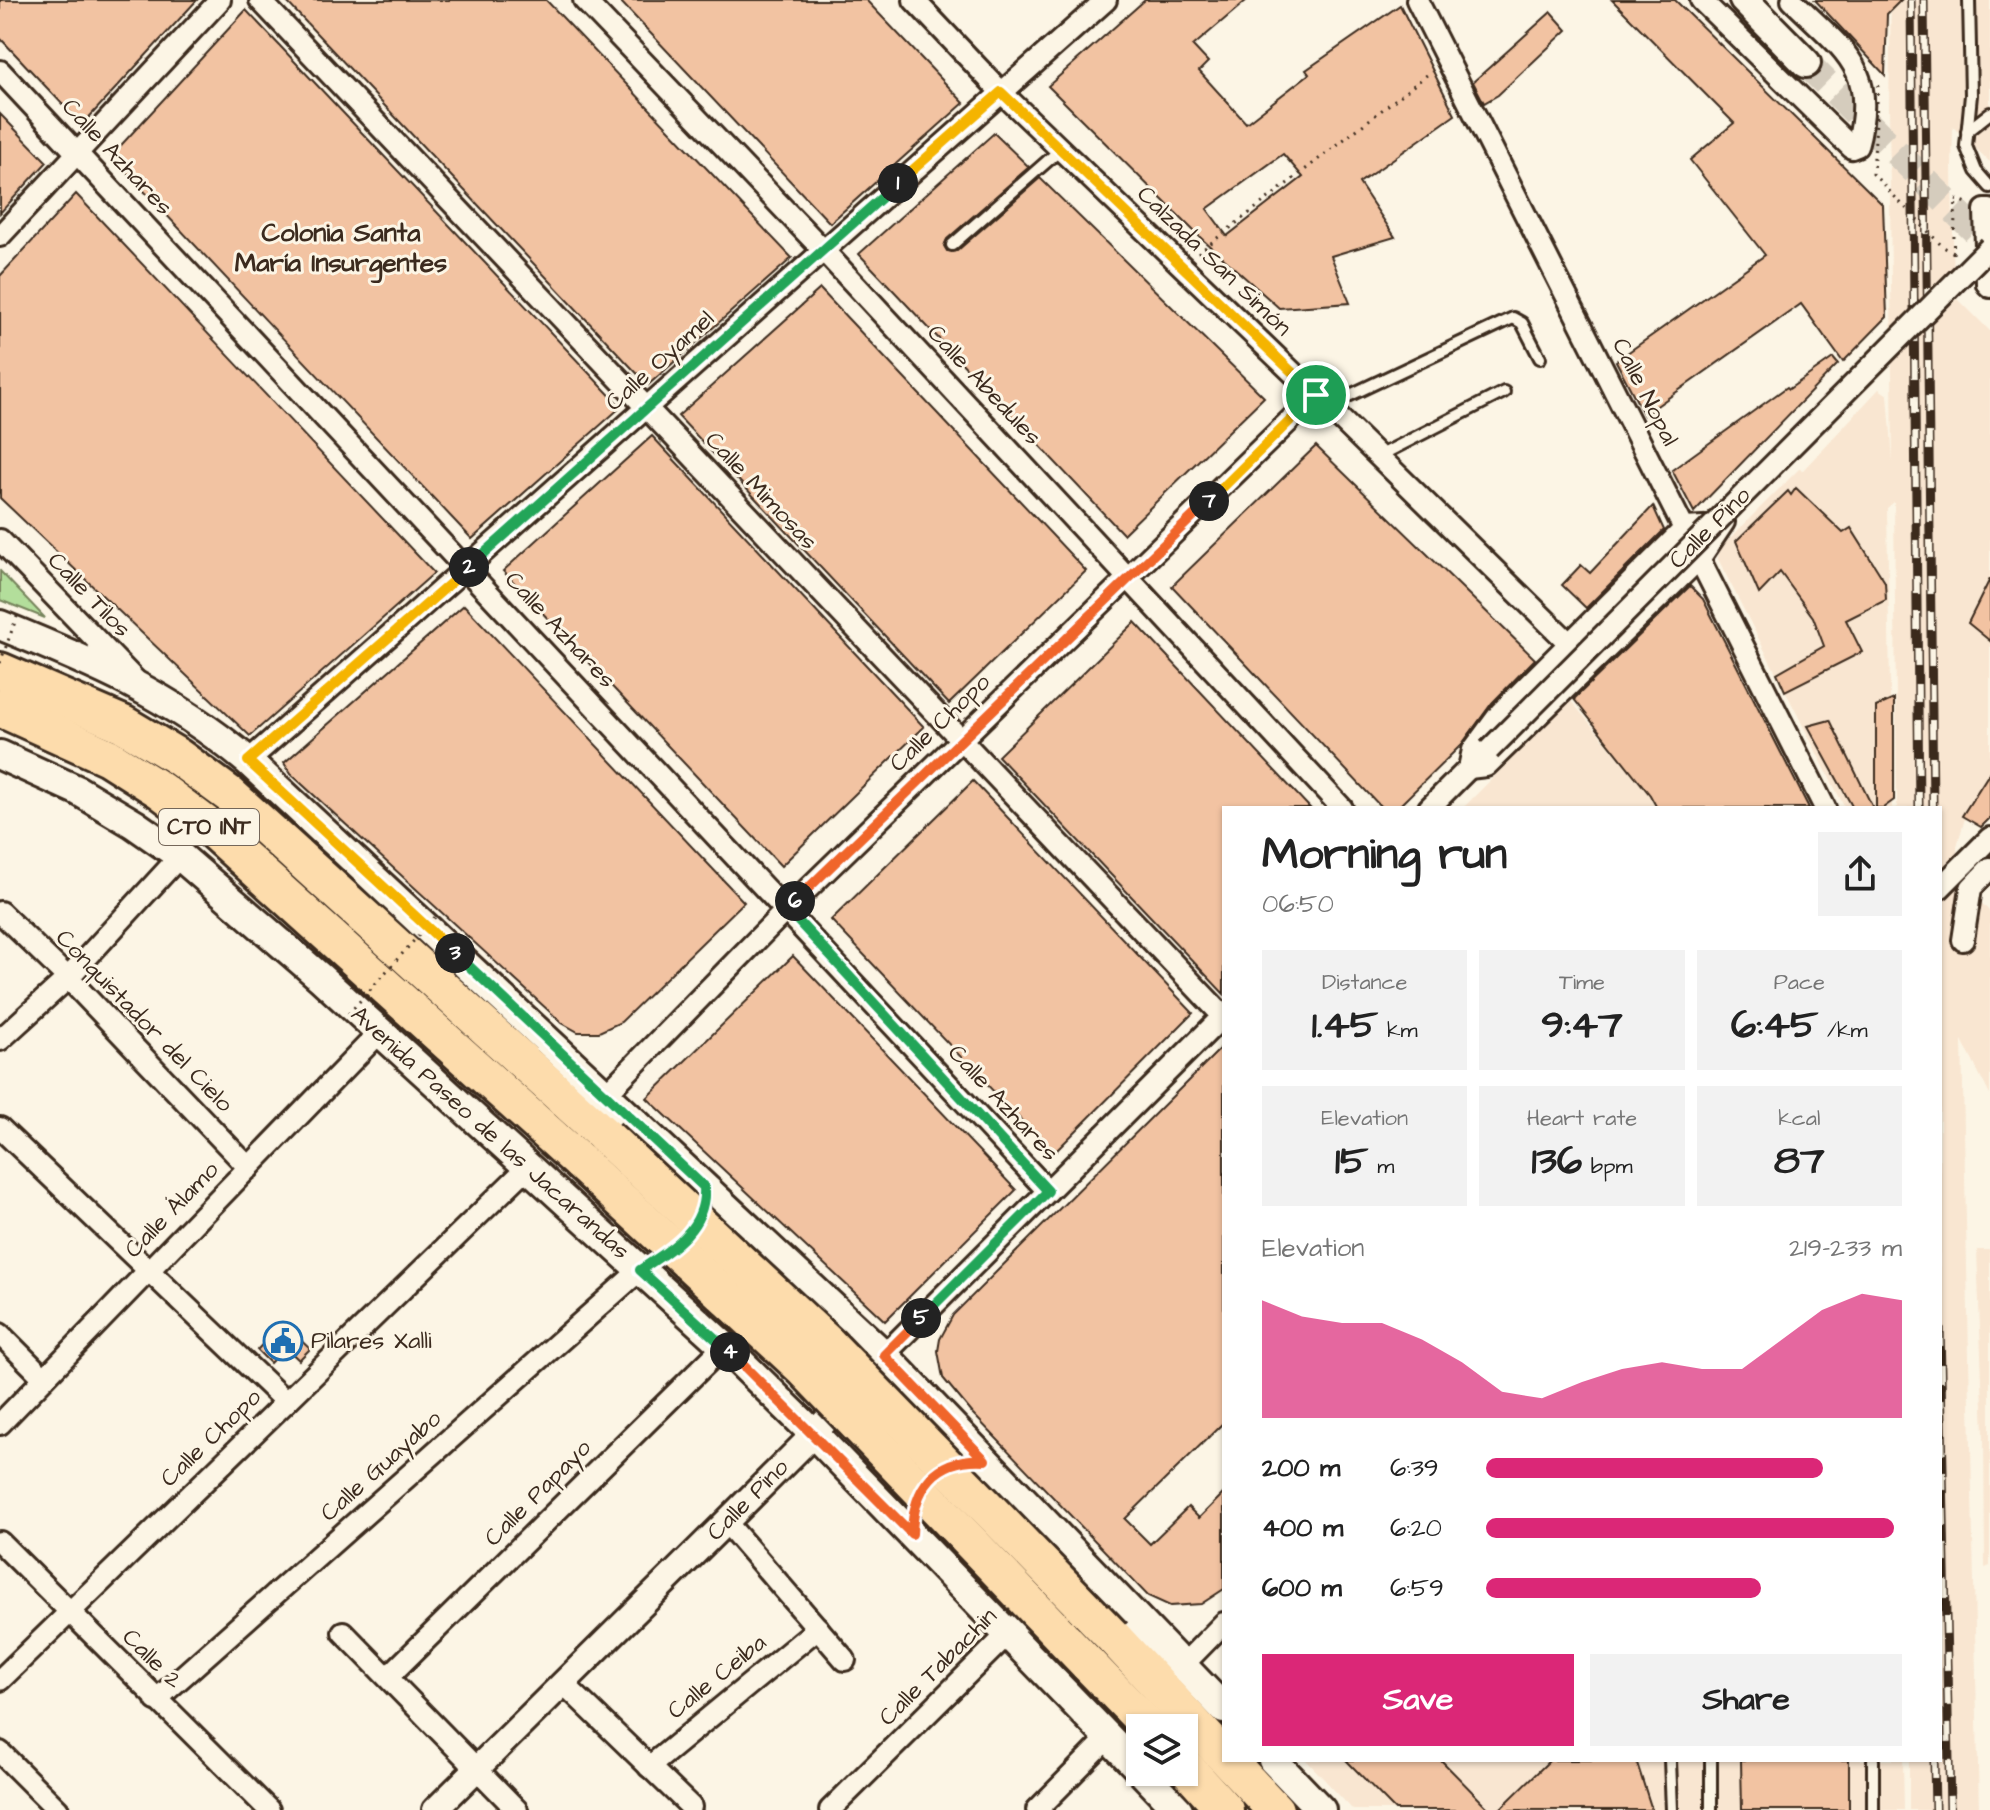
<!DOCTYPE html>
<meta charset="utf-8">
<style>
body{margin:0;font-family:"Architects Daughter",sans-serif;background:#f2f2f2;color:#222;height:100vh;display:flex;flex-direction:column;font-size:30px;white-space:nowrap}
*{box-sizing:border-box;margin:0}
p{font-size:26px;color:#767676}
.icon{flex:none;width:44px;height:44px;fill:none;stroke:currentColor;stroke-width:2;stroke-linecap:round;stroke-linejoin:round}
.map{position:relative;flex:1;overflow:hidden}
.panel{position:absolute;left:1222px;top:806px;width:720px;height:956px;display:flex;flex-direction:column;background:#fff;border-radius:0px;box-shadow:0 2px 6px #0004}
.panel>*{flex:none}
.tools{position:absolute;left:1126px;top:1714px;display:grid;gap:16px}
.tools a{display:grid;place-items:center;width:72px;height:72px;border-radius:0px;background:#fff;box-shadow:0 2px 6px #0004;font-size:40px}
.pin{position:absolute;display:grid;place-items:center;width:68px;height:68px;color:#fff;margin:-34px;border:4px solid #fff;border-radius:50%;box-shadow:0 2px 8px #0007}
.km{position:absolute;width:40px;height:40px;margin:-20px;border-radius:50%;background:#222;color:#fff;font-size:22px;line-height:40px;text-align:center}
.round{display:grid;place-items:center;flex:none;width:84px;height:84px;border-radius:0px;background:#f2f2f2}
.summary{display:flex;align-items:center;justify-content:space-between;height:136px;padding:0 40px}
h1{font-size:44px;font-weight:700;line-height:60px}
.figures{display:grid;grid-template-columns:repeat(3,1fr);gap:12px;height:136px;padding:8px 40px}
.figures div{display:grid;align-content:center;border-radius:0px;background:#f2f2f2;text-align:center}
.figures b{font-size:40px;font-weight:700}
.figures small{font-size:22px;font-weight:400}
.figures p{font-size:22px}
.chart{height:224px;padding:16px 40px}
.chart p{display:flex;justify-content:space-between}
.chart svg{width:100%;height:144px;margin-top:8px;fill:#db2777;opacity:.7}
.cta{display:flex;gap:16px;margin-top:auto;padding:16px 40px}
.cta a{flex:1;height:92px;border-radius:0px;background:#db2777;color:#fff;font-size:32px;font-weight:700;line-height:92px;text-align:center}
.cta a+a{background:#f2f2f2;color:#222}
ul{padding:0 40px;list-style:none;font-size:26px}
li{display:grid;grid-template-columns:128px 96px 1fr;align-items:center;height:60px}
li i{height:20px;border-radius:10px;background:#db2777}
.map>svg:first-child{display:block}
</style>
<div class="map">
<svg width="1990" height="1810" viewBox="0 0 1990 1810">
<rect width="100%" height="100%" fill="#fcf5e5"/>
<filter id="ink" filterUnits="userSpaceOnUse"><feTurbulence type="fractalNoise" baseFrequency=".0125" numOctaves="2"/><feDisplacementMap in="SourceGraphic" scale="16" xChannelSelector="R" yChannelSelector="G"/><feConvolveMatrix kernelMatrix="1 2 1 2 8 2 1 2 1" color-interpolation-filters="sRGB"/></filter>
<g filter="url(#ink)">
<g fill="#f9e6d1">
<path d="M1891,0H1990V162L1953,127L1952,165L1954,301L1958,299L1990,331V818L1981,827L1965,818L1957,846L1959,918L1978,899L1990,912V1095L1962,1040L1979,1810H1909V1760H1940V808H1897L1894,502L1887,508L1892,808H1845L1718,559L1719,549L1799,469L1803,470L1879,389L1888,395L1893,460L1889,107Z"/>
<path d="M1570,700L1648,791L1655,808H1463Z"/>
<path d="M1977,1250H1990V1566L1985,1568L1984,1434Z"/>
<path d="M1306,1760H1903L1904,1810H1353Z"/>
</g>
<path fill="#b3de9b" stroke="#77845c" stroke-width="2" d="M0,571L45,618L0,600Z"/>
<g fill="#f2c3a2" stroke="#3b2a1e" stroke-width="2" fill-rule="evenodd">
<path d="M0,0H197L82,125L0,38Z"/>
<path d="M285,0H546L792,258L648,385Z"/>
<path d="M619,0H866L964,103L830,223Z"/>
<path d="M1145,0H1247L1193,46L1208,62L1199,71L1246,123L1309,74L1306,70L1400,5L1455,115L1359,183L1395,237L1331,256L1350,303L1279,308L1204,241L1048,86ZM1283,154L1303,177L1227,236L1207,209Z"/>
<path d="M1612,0H1675L1883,205L1887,317L1843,362L1801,304L1644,415L1616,361L1765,255L1690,160L1734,123Z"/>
<path d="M1815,0H1901L1887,14L1885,75Z"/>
<path d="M246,10L621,407L472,539L111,156Z"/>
<path d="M1551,12L1567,30L1498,95L1484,103L1473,82Z"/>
<path d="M0,114L47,162L0,213Z"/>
<path d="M994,133L1029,167L947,239L944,246L947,251H957L1040,178L1264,397L1123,534L859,254Z"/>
<path d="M76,194L434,573L250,736L0,498V276Z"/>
<path d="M820,289L1086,571L949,704L678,416Z"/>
<path d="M1833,358L1838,364L1694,512L1672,470L1787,387L1789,389Z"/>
<path d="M652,436L924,727L781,866L503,571Z"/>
<path d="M1316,446L1535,659L1492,703L1462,744L1397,808H1382L1172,586Z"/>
<path d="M1796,488L1843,533L1851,528L1885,582L1886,600L1846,620L1862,652L1785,691L1777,673L1824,646L1813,617L1780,572L1759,594L1736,541L1788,491L1791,495Z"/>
<path d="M1653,506L1664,530L1586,608L1562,585L1581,565L1590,573Z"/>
<path d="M1990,579V641L1968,623Z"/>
<path d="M1690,586L1703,599L1809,808H1657L1650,795L1574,699Z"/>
<path d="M464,605L744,902L621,1022L599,1032H578L562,1023L291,774L284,763Z"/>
<path d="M1135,622L1310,808H1224V994L998,756Z"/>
<path d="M1894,699V800L1883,808H1876V707Z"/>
<path d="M1830,720L1873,808H1853L1808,726Z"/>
<path d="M1990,772V818L1981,827L1962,816Z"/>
<path d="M973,781L1193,1013L1053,1154L831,920Z"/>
<path d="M793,956L1016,1190L885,1321L647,1098Z"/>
<path d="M1224,1045V1422L1125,1519L1150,1544L1188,1507L1199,1518L1224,1493V1589L1201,1604L1170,1606L1148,1596L973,1414L943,1378L938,1351L940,1339L953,1315Z"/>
<path d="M279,1327L289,1336L292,1332L310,1349L299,1360L285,1347L270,1363L257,1350Z"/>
<path d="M1346,1760H1441L1490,1810H1395Z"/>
<path d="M1550,1760H1636L1652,1810H1499Z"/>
<path d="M1741,1760H1849V1810H1742Z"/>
</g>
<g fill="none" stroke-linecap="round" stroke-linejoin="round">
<path stroke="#d5ccbd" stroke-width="28" stroke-dasharray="28 14" stroke-linecap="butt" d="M1806,63L1990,245"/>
<defs>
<g id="service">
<path d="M1969,0L1971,95L1966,146L1976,171L1990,187"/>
<path d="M1967,131L1990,113"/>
<path d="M952,245L1060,150"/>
<path d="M1327,406L1513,318L1522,323L1540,358"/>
<path d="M1379,456L1504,392"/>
<path d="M1670,1760L1672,1810"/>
<path d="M1873,1760V1810"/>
<path d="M1711,1810V1760"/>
</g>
<g id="minor">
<path d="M260,0L1224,1017"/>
<path d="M584,0L823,250L1342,808"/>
<path d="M914,0L1001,92L1316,395L1569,643"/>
<path d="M1417,0L1825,808"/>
<path d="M1701,0L1852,148L1857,146C1879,67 1842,50 1792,0"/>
<path d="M0,71L1048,1191"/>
<path d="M1990,210H1985L1987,284L1990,287"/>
<path d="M0,236L220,0"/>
<path d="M1721,526L1685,528L1501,712L1473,750L1469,768L1486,766L1700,558L1724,522"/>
<path d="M0,540L135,680"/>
<path d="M248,761L1106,0"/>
<path d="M1429,808L1477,760"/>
<path d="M1940,888L1990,838"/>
<path d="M0,912L68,978L249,1168"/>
<path d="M1963,940L1971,888L1990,868"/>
<path d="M0,1040L68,978L180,856"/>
<path d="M605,1095L787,909L1316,395"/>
<path d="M0,1128L286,1402"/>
<path d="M0,1334L44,1378"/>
<path d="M884,1355L1224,1015"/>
<path d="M0,1424L380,1032"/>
<path d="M726,1522L845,1660"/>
<path d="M0,1542L269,1810"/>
<path d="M343,1632L517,1810"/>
<path d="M1182,1666L1224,1623"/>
<path d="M388,1677L724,1346"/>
<path d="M0,1680L528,1167"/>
<path d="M563,1683L691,1807"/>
<path d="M156,1700L640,1270"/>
<path d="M0,1752L58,1810"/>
<path d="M649,1767L818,1628"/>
<path d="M830,1810L1039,1603"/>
<path d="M1037,1810L1108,1738"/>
</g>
<path id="tertiary" d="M435,1810L726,1522L814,1434L848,1395"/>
<g id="secondary">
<path d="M1744,0L1806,63"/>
<path d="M0,625C96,664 168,694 248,761L884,1355L1224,1709"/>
<path d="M0,755L77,790L134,824L180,856L321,978L724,1346L814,1434L1140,1770"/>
<path d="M1273,1760L1321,1810"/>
<path d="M1142,1772L1178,1810"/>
</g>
<g id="motorway">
<path d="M0,671L123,724L178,757L230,795L606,1137"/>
<path d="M0,708L108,757L160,790L208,826L581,1163"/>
<path d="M1113,1637L1224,1756"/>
<path d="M1087,1663L1150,1728"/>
<path d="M1228,1760L1275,1810"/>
<path d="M1184,1765L1225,1810"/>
</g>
</defs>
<use href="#service" stroke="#3b2a1e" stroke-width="16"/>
<use href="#minor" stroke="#3b2a1e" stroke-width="26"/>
<use href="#tertiary" stroke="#3b2a1e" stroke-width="30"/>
<use href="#secondary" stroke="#3b2a1e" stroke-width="34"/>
<use href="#motorway" stroke="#3b2a1e" stroke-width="42"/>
<g stroke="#3b2a1e" stroke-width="3" stroke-dasharray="2 6" stroke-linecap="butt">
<path d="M1956,199L1967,203"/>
<path d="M1198,253L1432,71"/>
</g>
<use href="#service" stroke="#fcf5e5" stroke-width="10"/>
<use href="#minor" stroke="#fcf5e5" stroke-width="20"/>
<use href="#tertiary" stroke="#fcf5e5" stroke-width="24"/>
<use href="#secondary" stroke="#fcf5e5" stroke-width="28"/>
<use href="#motorway" stroke="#fddcac" stroke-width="36"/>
<defs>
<g id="rail">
<path d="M1911,0L1919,808"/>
<path d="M1924,0L1933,808"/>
<path d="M1940,1328L1950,1810"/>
<path d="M1934,1760L1935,1810"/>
</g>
</defs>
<use href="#rail" stroke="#3b2a1e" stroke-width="9"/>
<use href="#rail" stroke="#fcf5e5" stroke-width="6" stroke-dasharray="18" stroke-linecap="butt"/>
<defs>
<path id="minor-bridge" d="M1489,750L1990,247"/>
<g id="motorway-bridge">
<path d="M606,1137L829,1345L1113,1637"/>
<path d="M581,1163L803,1368L1087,1663"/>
</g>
</defs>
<use href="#minor-bridge" stroke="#3b2a1e" stroke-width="26" stroke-linecap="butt"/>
<use href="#motorway-bridge" stroke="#3b2a1e" stroke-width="42" stroke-linecap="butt"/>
<g stroke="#3b2a1e" stroke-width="3" stroke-dasharray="2 6" stroke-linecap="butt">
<path d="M1878,85L1873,174L1943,247L1954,252"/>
<path d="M1953,254L1956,199"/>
<path d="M0,663L19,611"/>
<path d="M343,1020L436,916"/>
</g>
<use href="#minor-bridge" stroke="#fcf5e5" stroke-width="20"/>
<use href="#motorway-bridge" stroke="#fddcac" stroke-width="36"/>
</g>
</g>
<g fill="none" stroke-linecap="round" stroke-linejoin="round" filter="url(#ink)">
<defs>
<path id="split-1" d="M898,183L1001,92L1316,395"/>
<path id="split-2" d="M469,567L898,183"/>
<path id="split-3" d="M455,953L248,761L469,567"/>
<path id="split-4" d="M455,953L704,1187C707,1228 672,1249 640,1270L730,1352"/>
<path id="split-5" d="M730,1352L912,1534C913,1488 935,1457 985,1460L884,1355L921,1318"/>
<path id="split-6" d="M795,901L787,909L1048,1191L921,1318"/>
<path id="split-7" d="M795,901L1209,501"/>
<path id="split-8" d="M1209,501L1316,395"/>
</defs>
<use href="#split-1" stroke="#fff" stroke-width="16"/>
<use href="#split-2" stroke="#fff" stroke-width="16"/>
<use href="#split-3" stroke="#fff" stroke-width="16"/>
<use href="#split-4" stroke="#fff" stroke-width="16"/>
<use href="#split-5" stroke="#fff" stroke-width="16"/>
<use href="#split-6" stroke="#fff" stroke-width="16"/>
<use href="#split-7" stroke="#fff" stroke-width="16"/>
<use href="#split-8" stroke="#fff" stroke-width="16"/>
<use href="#split-1" stroke="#f5b400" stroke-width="10"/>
<use href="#split-2" stroke="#22a559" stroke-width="10"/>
<use href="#split-3" stroke="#f5b400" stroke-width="10"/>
<use href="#split-4" stroke="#22a559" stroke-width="10"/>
<use href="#split-5" stroke="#f0652b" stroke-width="10"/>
<use href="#split-6" stroke="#22a559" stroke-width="10"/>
<use href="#split-7" stroke="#f0652b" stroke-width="10"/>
<use href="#split-8" stroke="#f5b400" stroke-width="10"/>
</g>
<defs>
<symbol id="civic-ring" viewBox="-11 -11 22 22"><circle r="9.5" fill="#fcf5e5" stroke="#1f6fb2" stroke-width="1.5"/><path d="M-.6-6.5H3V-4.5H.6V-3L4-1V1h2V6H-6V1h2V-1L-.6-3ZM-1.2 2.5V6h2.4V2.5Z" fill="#1f6fb2"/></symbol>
</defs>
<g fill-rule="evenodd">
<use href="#civic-ring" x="261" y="1319" width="44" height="44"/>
</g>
<g text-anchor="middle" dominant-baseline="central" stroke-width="6" stroke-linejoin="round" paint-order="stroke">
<rect fill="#fcf5e5" stroke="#75675a" stroke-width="2" x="159" y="809" width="100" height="36" rx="6"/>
<g font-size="22" font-weight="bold" fill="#3b2a1e">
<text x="209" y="827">CTO INT</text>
</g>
<g font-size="24" fill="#3b2a1e" stroke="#fcf5e5">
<text transform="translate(117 157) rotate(47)">Calle Azhares</text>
<text transform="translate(1214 261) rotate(44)">Calzada San Simón</text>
<text transform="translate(660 361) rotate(-42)">Calle Oyamel</text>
<text transform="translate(984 385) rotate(47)">Calle Abedules</text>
<text transform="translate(1645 392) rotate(63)">Calle Nopal</text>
<text transform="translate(761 491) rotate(47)">Calle Mimosas</text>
<text transform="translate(1710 528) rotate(-45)">Calle Pino</text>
<text transform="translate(89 595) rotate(46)">Calle Tilos</text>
<text transform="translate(560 630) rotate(47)">Calle Azhares</text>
<text transform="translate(940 723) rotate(-44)">Calle Chopo</text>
<text transform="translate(144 1021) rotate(46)">Conquistador del Cielo</text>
<text transform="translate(1003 1103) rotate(47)">Calle Azhares</text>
<text transform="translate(490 1133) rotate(42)">Avenida Paseo de las Jacarandas</text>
<text transform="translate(172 1210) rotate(-46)">Calle Álamo</text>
<text transform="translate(211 1438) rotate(-44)">Calle Chopo</text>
<text transform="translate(381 1466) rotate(-42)">Calle Guayabo</text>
<text transform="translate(538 1493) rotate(-45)">Calle Papayo</text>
<text transform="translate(748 1500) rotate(-45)">Calle Pino</text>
<text transform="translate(152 1659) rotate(45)">Calle 2</text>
<text transform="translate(938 1667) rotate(-45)">Calle Tabachin</text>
<text transform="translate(717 1677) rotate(-39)">Calle Ceiba</text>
</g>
<g font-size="24" fill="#3b2a1e" stroke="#fcf5e5" text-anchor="start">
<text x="311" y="1341">Pilares Xalli</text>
</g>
<g font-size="26" font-weight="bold" fill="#3b2a1e" stroke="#fcf5e5">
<text x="341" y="233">Colonia Santa<tspan x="341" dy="30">María Insurgentes</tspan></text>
</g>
</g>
</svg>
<div class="tools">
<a><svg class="icon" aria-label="layers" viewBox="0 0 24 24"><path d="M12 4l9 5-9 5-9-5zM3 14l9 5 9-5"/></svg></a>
</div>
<div class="pin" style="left:1316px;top:395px;background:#1e9e55"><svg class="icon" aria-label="arrive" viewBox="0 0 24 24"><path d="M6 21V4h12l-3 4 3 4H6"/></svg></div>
<b class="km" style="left:898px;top:183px">1</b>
<b class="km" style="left:469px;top:567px">2</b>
<b class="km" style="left:455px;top:953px">3</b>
<b class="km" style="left:730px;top:1352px">4</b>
<b class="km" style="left:921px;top:1318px">5</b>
<b class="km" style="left:795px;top:901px">6</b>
<b class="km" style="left:1209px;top:501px">7</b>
<section class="panel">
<div class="summary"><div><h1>Morning run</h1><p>06:50</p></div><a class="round"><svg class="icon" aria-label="share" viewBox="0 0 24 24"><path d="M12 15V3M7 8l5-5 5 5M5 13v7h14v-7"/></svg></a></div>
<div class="figures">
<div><p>Distance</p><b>1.45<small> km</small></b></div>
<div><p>Time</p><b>9:47</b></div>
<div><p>Pace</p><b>6:45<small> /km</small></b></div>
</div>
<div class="figures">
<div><p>Elevation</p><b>15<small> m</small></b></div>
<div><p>Heart rate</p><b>136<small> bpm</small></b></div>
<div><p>kcal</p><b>87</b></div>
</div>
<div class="chart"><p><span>Elevation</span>219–233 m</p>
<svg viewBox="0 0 160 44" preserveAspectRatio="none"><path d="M0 44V8L10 13L20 15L30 15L40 20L50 27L60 36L70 38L80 33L90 29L100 27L110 29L120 29L130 20L140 11L150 6L160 8V44z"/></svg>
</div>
<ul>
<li><b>200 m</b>6:39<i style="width:81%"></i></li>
<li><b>400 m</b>6:20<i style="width:98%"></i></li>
<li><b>600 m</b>6:59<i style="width:66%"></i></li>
</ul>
<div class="cta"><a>Save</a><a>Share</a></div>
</section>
</div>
